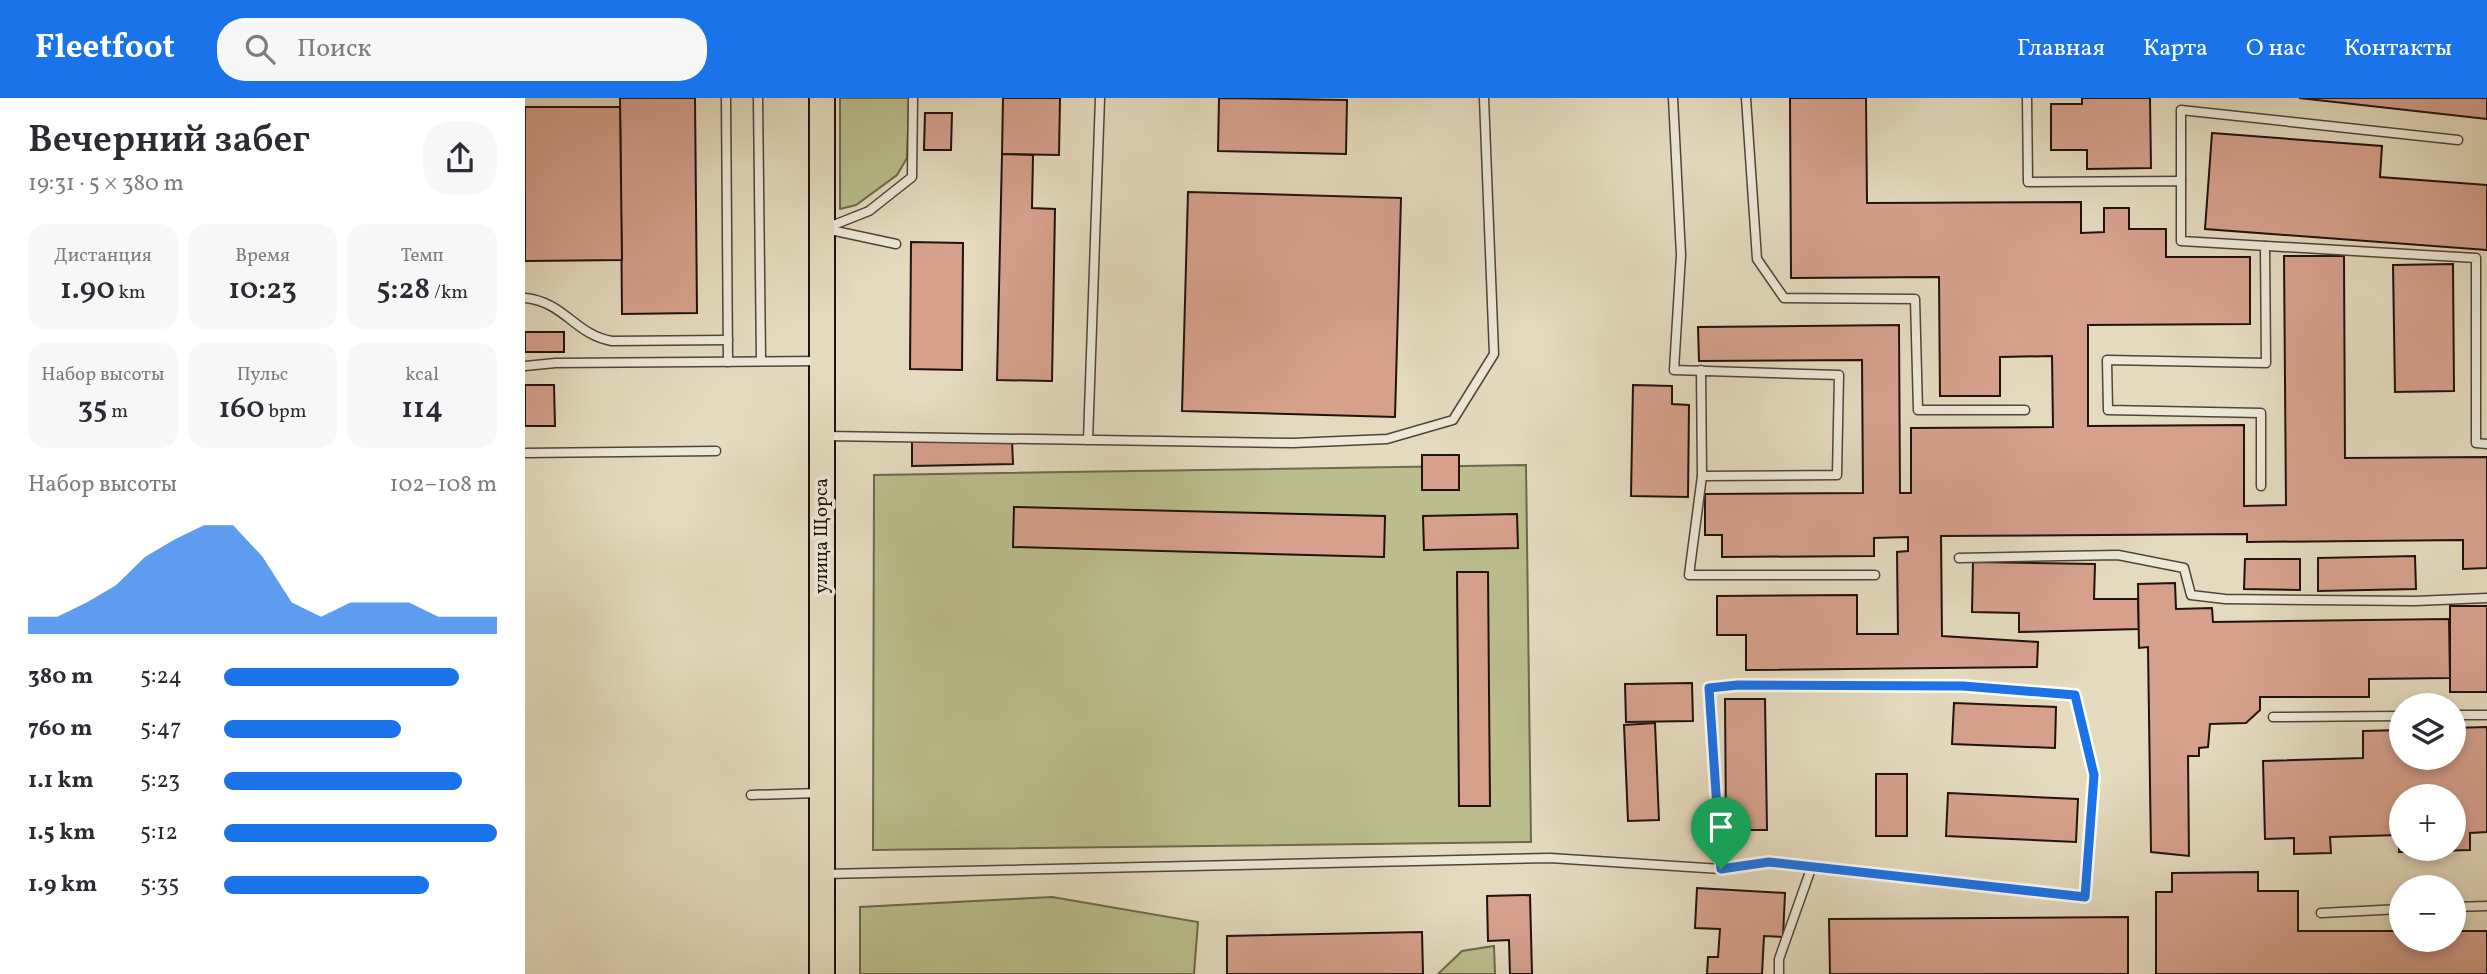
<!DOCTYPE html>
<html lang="ru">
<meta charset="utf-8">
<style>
body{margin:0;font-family:Vollkorn,serif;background:#f7f7f7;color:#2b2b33;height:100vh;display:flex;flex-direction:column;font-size:26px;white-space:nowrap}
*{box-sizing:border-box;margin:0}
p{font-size:23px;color:#7c7c81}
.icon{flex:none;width:38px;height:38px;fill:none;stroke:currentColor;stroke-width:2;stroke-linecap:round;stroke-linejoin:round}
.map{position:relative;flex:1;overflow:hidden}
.details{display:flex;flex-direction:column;background:#fff;width:525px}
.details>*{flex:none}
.tools{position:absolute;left:1864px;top:595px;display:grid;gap:14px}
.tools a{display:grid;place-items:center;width:77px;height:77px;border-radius:50%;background:#fff;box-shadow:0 4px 10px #0003;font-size:35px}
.pin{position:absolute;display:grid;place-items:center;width:60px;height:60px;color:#fff;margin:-72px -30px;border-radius:50% 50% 50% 0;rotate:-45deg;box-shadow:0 0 7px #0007}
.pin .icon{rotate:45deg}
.round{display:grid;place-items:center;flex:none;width:74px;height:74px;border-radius:28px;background:#f7f7f7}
.summary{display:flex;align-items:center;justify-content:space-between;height:119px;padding:0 28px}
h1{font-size:38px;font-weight:600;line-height:52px}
.metrics{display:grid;grid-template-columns:repeat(3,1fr);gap:10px;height:119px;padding:7px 28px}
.metrics div{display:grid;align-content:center;border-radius:18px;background:#f7f7f7;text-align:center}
.metrics b{font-size:30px;font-weight:600}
.metrics small{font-size:19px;font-weight:400}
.metrics p{font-size:19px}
.chart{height:196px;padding:14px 28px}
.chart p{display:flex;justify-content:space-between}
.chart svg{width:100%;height:126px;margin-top:7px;fill:#1a73e8;opacity:.7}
ul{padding:0 28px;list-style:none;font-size:23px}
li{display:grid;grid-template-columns:112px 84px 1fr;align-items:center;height:52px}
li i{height:18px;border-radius:9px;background:#1a73e8}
header{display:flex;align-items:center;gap:42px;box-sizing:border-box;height:98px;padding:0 35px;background:#1a73e8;color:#fff}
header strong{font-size:33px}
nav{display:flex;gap:38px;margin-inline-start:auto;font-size:24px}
.search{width:490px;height:63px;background:#f7f7f7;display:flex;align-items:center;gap:18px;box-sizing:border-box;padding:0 24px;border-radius:28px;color:#7c7c81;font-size:26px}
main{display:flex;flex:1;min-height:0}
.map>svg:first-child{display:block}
</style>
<header>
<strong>Fleetfoot</strong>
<div class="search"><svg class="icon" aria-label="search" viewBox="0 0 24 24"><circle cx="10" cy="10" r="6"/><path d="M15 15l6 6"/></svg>Поиск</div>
<nav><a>Главная</a><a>Карта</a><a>О нас</a><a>Контакты</a></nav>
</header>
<main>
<section class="details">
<div class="summary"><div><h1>Вечерний забег</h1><p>19:31 · 5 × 380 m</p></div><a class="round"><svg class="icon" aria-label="share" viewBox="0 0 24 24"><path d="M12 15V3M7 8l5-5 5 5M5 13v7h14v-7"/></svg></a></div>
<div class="metrics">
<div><p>Дистанция</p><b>1.90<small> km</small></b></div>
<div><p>Время</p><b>10:23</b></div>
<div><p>Темп</p><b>5:28<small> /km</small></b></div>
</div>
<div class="metrics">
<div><p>Набор высоты</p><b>35<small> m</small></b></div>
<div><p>Пульс</p><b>160<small> bpm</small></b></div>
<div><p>kcal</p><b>114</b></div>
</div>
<div class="chart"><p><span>Набор высоты</span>102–108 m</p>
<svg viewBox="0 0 160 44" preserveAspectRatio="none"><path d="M0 44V38L10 38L20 33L30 27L40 17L50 11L60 6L70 6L80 17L90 33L100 38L110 33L120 33L130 33L140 38L150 38L160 38V44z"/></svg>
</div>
<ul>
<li><b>380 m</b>5:24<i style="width:86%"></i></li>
<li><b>760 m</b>5:47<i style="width:65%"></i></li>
<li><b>1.1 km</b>5:23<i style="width:87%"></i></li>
<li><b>1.5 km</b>5:12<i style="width:100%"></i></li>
<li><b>1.9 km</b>5:35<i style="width:75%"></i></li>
</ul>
</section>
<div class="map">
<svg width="1962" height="876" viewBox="0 0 1962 876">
<rect width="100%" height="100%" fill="#e4dabe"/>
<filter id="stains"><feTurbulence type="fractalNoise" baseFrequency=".00286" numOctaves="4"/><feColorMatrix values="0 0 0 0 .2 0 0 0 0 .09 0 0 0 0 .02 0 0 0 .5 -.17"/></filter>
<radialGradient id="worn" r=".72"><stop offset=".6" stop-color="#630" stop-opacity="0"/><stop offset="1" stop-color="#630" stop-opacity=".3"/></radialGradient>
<g fill="#bbbd8c" stroke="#6e684c" stroke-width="2">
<path d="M315,0H384L382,60L372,77L331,107L315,111Z"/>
<path d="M1001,367L1006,744L348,752L349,377Z"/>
<path d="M527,799L673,824L669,876H335V809Z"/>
<path d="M969,848L970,876H913L937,853Z"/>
</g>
<g fill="#d6a08d" stroke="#21120c" stroke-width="2" fill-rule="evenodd">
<path d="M95,0H170L172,215L97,216Z"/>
<path d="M478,0H535L534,57L477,56Z"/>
<path d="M694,0L822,2L821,56L693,53Z"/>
<path d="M1265,0H1341L1342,105L1556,104V135L1579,134V110H1604V131H1641V159H1725V226L1563,227V328L1719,327V408L1761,407L1759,158H1819L1820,360L1962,359V470L1938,471V442L1722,444V436L1416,438L1417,538L1513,544L1512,569L1221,572V537H1192V498L1332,497V536H1373L1372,454L1383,453V439L1349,440V458L1197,459V437H1180V396L1338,395L1337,262L1174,263L1173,229L1374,227L1375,395H1386V330L1528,329L1527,258L1475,259V298H1415L1414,179L1266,180Z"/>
<path d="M1557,0H1625L1626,70L1562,71V52H1526V6H1557Z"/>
<path d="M1774,0H1962V21Z"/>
<path d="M0,9H95L97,162L0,163Z"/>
<path d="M400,15H427L426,52H399Z"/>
<path d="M1687,35L1857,48L1855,79L1962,87V152L1680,131Z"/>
<path d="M477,56L508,57L507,110L530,111L527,283L472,282Z"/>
<path d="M663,94L876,100L870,319L657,313Z"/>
<path d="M386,144L438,145L437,272L385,271Z"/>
<path d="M1928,166L1929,293L1870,294L1868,167Z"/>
<rect x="0" y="234" width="39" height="20"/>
<path d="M0,287H29L30,328H0Z"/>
<path d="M1108,287L1147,288V306L1164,307L1163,399L1106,398Z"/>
<path d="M487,342L488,366L387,368V343Z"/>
<rect x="897" y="357" width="37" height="35"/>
<path d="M489,409L860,418L859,459L488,449Z"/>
<path d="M992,416L993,450L899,452L898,418Z"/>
<path d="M1890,458L1891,491L1793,493V460Z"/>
<path d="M1720,461H1775V492L1719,491Z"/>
<path d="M1448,464L1570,466L1569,501H1613L1614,531L1494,534V515L1447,514Z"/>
<path d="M932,474H963L965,708H934Z"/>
<path d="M1650,485L1651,511L1687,510L1688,524L1924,521L1925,580L1844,581V599H1735V612L1721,625L1685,626L1683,649L1674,650V658H1663L1664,758L1626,754L1623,549L1614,550L1613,486Z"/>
<rect x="1925" y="508" width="37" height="86"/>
<path d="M1167,585L1168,623L1101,624L1100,586Z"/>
<path d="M1200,601H1240L1242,732H1201Z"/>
<path d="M1429,605L1531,609L1530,650L1427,646Z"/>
<path d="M1130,625L1134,722L1103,723L1099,627Z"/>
<path d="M1962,629V734L1945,735V752L1874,754V737L1805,739L1806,755L1769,756V740L1740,741L1738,663L1838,660V633L1876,632V660H1928V630ZM1876,698H1928V751H1876Z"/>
<rect x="1351" y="676" width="31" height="62"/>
<path d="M1423,695L1553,701L1551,744L1421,738Z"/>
<path d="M1733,774V793H1773V833H1876V842H1928V833H1962V876H1631V794H1647V775Z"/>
<path d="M1172,790L1260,795L1258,839L1239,838L1237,876H1182L1183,859H1193L1195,831L1170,830Z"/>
<path d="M1005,797L1007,876H985L984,842L963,843L962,798Z"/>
<path d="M1603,819V876H1305L1304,821Z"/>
<path d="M897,834L898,876H702V838Z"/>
</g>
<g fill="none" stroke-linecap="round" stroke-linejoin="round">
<defs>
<g id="service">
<path d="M201,0L203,264"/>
<path d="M233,0L236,263"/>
<path d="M1148,0L1156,157L1149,272L1314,277L1312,377L1177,378L1176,272"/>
<path d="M1221,0L1232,161L1259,200L1390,201L1393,312H1500"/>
<path d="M1502,0L1503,84L1656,83V143L1951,160V345L1962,346"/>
<path d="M1656,83V12L1933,42"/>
<path d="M301,130L344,113L387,79L388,0"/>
<path d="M301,131L371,146"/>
<path d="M0,200C40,204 50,237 87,243L203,242"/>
<path d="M0,268L30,265L294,263"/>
<path d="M300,338L768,345L862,341L928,322L969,256L959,0"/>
<path d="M563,342L575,0"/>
<path d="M0,355L191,353"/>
<path d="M1177,378L1164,477H1350"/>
<path d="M1736,388V315L1583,312L1582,262L1741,265L1740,148"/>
<path d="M1434,460L1593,457L1659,470L1666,497L1700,501L1890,503L1962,500"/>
<path d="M1928,617H1962"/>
<path d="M1748,619L1876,618"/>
<path d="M226,697L293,695"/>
<path d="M300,776L1025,760L1196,771L1244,764L1560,799L1569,677L1551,597L1438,588L1213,587L1184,590L1196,771"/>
<path d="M1928,809L1962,808"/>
<path d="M1796,815L1876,811"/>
<path d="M1254,876V861L1287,768"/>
</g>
<path id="primary" d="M297,876V0"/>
</defs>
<use href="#service" stroke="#524438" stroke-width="11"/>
<use href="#primary" stroke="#21120c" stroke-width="28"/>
<use href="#service" stroke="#ede7d5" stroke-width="8"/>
<use href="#primary" stroke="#e4dabe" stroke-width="24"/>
</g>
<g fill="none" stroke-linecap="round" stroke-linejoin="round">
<defs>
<path id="route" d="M1213,587L1438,588L1550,597L1569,677L1560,799L1244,764L1196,771L1184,590Z"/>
</defs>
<use href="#route" stroke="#fff" stroke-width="14"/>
<use href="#route" stroke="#1a73e8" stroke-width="9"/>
</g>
<g text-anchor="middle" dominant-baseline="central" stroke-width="7" stroke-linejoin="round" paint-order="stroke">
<g font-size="19" fill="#21120c" stroke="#ede7d5">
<text transform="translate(297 438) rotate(-90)">улица Щорса</text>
</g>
</g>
<rect width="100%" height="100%" filter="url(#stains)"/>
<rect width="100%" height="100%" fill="url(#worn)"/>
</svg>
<div class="tools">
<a><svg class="icon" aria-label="layers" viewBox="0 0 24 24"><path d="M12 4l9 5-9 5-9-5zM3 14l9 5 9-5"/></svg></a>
<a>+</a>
<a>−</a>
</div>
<div class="pin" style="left:1196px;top:771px;background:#1e9e55"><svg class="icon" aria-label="arrive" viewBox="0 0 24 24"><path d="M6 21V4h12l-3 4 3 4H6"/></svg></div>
</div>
</main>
